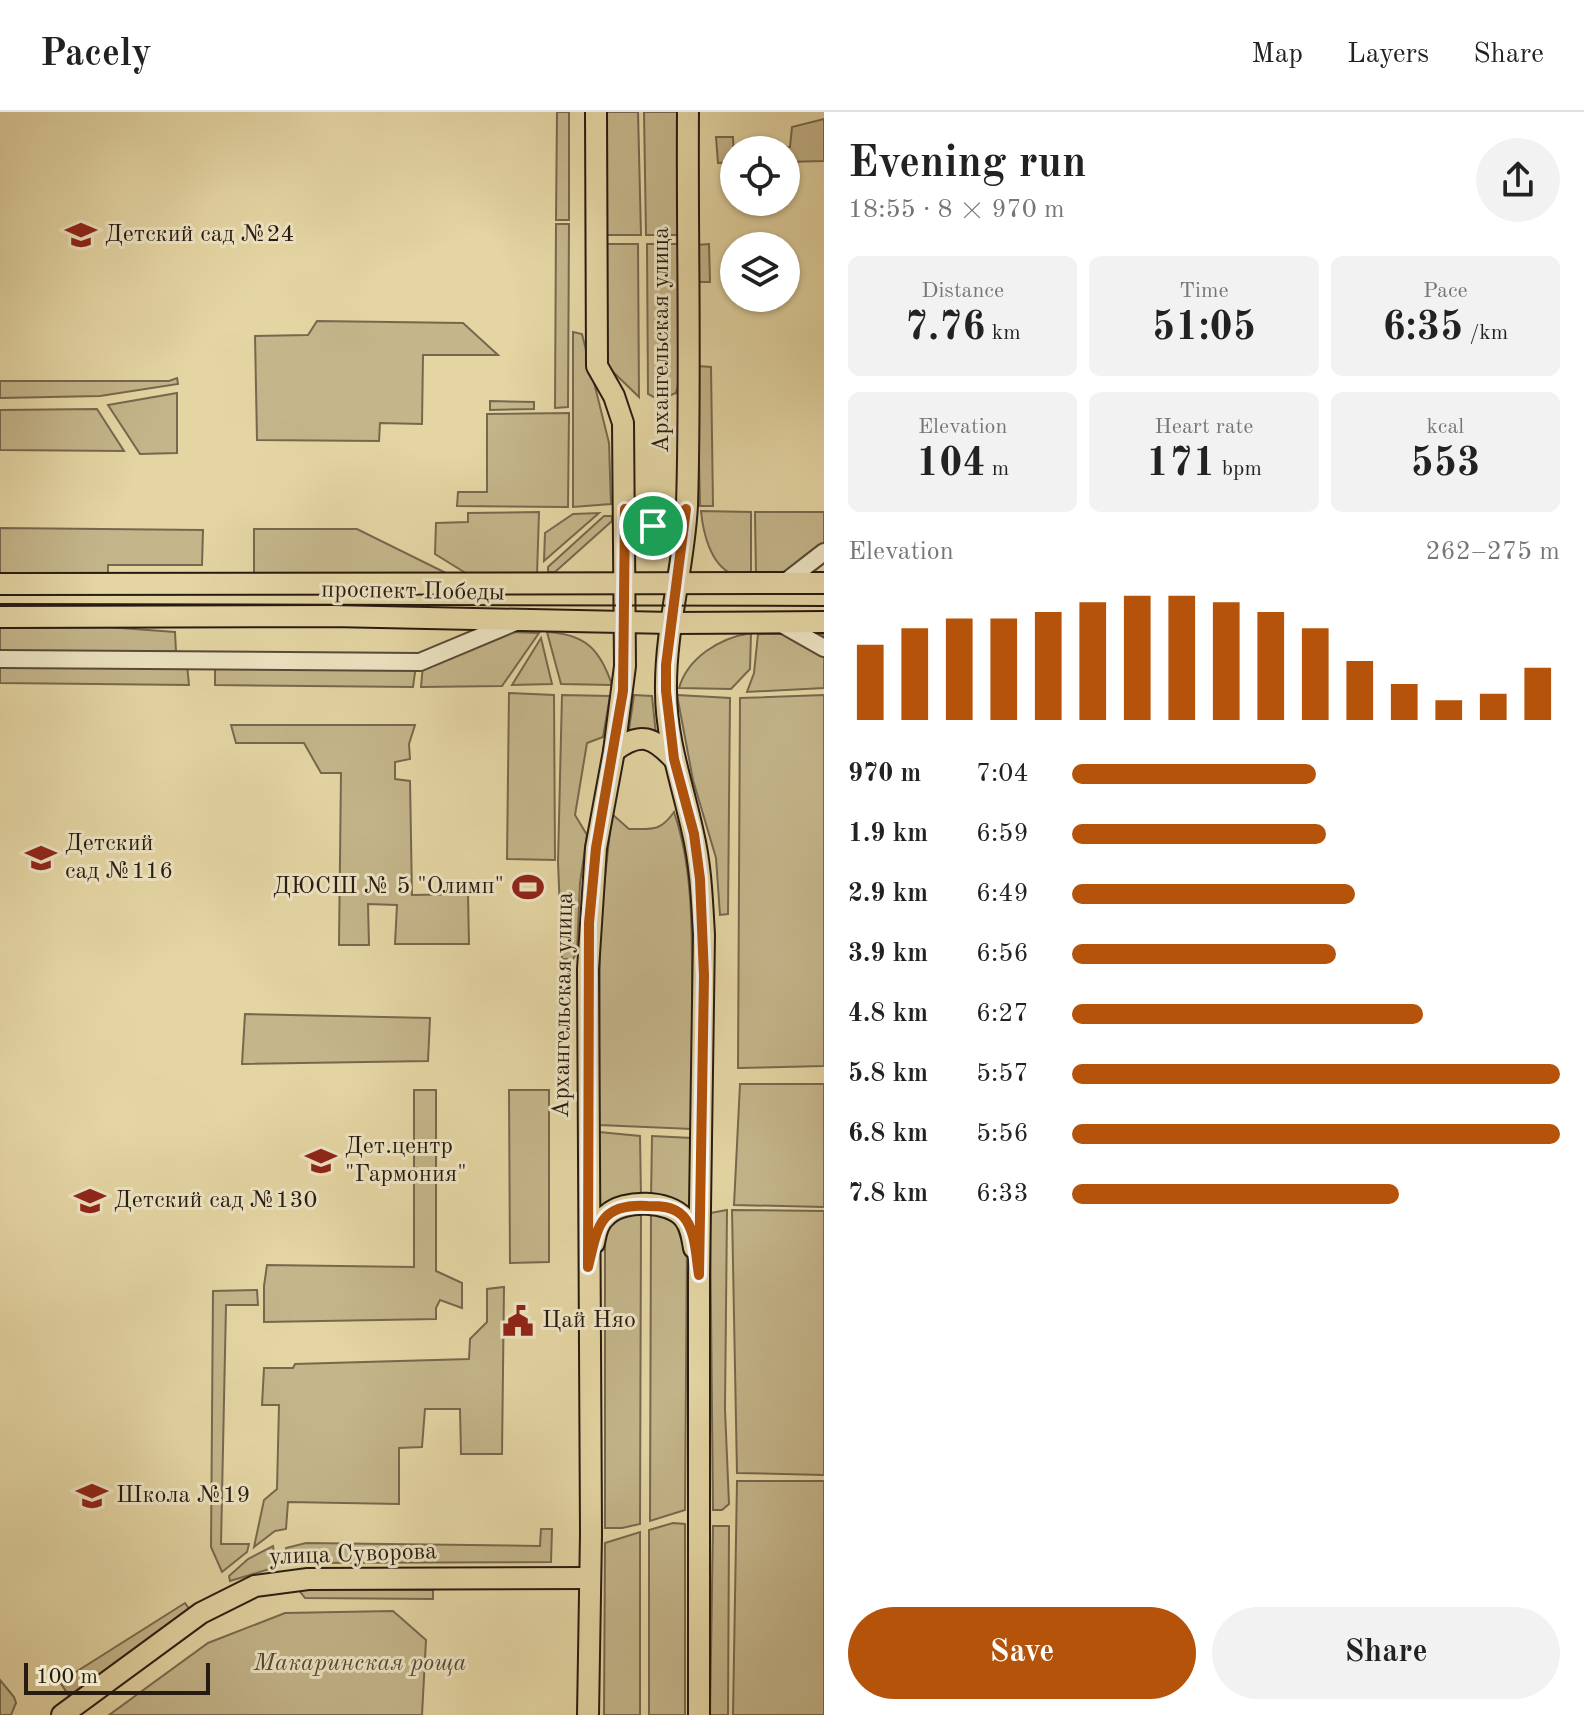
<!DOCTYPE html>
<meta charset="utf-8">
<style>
body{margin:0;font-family:"Old Standard TT",serif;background:#f2f2f2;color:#222;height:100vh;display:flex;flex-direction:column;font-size:30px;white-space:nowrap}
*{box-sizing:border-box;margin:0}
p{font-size:26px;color:#767676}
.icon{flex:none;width:44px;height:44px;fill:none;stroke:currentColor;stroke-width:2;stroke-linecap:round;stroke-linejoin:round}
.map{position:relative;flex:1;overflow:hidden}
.sheet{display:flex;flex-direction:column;background:#fff;width:760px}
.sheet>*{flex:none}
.fabs{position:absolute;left:720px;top:24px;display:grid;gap:16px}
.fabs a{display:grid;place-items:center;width:80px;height:80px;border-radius:50%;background:#fff;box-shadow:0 2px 6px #0004;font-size:40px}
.scale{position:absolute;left:24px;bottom:20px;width:186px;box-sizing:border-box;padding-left:8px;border:4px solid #271a11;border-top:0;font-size:22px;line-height:28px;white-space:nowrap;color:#271a11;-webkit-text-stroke:6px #ede4c3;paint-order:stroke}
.pin{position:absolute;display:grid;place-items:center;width:68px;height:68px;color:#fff;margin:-34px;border:4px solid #fff;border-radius:50%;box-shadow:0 2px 8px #0007}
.round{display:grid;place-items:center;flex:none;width:84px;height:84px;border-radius:42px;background:#f2f2f2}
.head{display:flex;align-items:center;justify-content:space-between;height:136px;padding:0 24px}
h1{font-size:44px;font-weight:800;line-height:60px}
.metrics{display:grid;grid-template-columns:repeat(3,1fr);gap:12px;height:136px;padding:8px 24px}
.metrics div{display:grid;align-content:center;border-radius:12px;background:#f2f2f2;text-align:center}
.metrics b{font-size:40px;font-weight:800}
.metrics small{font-size:22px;font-weight:400}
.metrics p{font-size:22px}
.chart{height:224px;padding:16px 24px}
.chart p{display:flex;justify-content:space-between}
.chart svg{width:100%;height:144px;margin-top:8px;stroke:#b45309;stroke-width:6}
.button{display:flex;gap:16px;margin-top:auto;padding:16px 24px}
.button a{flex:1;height:92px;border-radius:48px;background:#b45309;color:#fff;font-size:32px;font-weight:800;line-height:92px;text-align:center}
.button a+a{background:#f2f2f2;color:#222}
ul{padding:0 24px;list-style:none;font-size:26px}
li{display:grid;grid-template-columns:128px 96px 1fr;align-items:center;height:60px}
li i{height:20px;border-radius:10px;background:#b45309}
header{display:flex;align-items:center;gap:48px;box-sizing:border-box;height:112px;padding:0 40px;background:#fff;border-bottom:2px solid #e0e0e0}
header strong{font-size:38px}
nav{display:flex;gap:44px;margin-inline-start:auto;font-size:28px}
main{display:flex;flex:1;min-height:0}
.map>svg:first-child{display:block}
</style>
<header>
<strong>Pacely</strong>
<nav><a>Map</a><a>Layers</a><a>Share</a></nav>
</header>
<main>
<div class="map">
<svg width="824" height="1603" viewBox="0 0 824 1603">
<rect width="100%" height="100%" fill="#e4d5a3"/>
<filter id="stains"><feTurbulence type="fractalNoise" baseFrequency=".0025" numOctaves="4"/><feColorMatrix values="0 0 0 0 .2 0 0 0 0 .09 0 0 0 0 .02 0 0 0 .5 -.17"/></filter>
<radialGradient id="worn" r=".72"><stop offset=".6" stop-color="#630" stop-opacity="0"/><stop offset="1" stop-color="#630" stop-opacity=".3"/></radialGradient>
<g fill="#c4b58a" stroke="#76684e" stroke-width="2">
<path d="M557,0H569V108H556Z"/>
<path d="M602,0H638L641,123H601Z"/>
<path d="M644,0H684L682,123H646Z"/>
<path d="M824,7V49L786,50V38H750L790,35L792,15Z"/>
<path d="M716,25H733L734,50L718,51Z"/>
<path d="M556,112H569L568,295L555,296Z"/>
<path d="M605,132H638L639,285L605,252Z"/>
<path d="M647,132H684V251L676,281L659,288L648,282Z"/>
<path d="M709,132L710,170H697L696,133Z"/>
<path d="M317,209L463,211L498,243H423L422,312L380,311L379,329L257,328L255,224L308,223Z"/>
<path d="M573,220L582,222L609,331L611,392L573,395Z"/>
<path d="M697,254L711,255L713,394H700Z"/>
<path d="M177,266L178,272L100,284L0,286V269H169Z"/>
<path d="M177,281V341L140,342L108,293Z"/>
<path d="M490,289L534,290V297L490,298Z"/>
<path d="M97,297L124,339L0,338V298Z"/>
<path d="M569,301L568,395L457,394L458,380H487V302Z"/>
<path d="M701,399L751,400V465C746,464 737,464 732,462C710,452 703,420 701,399Z"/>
<path d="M539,400L537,463H469L435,442L436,411L468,410V401Z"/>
<path d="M755,400H824V439L788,464L756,466Z"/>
<path d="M599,401L544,449L545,421L573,402Z"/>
<path d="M604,404H612V409L555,460H548V455Z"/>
<path d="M0,416L203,418L202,453H108V464L0,465Z"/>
<path d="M254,417H357L452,464L254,467Z"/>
<path d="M107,515L175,520L176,539L0,540V516Z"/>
<path d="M507,520L539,521L502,574L421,575L423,553Z"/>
<path d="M547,520C585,522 600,537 612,573L561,572Z"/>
<path d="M751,521L750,557L731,577L679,576C688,545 720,526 751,521Z"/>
<path d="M758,522H824V576L747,580L754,561Z"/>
<path d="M541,526L552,572L512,573Z"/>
<path d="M0,551L187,552L189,573L0,571Z"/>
<path d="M215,551L416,553L413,575L215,573Z"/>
<path d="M509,581L554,583L555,748L507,747Z"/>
<path d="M562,583L610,584L603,625L587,631L575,703L587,723L580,771L577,840L573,847H562L558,750Z"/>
<path d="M634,583L652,584L656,623L628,624Z"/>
<path d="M677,583L730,586L728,802L720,803L716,746L693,668Z"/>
<path d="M824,583V954L738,956L740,586Z"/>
<path d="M231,613H415L409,632L410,647L395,650V667L410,669L412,783L468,782L469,832H395L397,793L368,792L369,833H339L341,661H321L304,631H236Z"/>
<path d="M674,700C693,756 692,817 692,876C692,923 692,970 692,1017L599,1013L600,810L612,702L629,717C652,717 660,720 674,700Z"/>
<path d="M245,902L430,906L428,949L242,952Z"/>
<path d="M740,972H824V1095L734,1093Z"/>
<path d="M414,978H436V1159L462,1171V1196L440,1188L436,1196V1207L264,1210V1174L267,1153L414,1155Z"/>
<path d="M509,978H549V1150L510,1151Z"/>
<path d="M599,1020L640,1024L641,1086L598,1101Z"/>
<path d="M652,1024L692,1026L693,1107L651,1087Z"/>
<path d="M727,1098L725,1297L729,1392L722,1398H713L710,1101Z"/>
<path d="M732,1098L824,1099V1363L737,1361Z"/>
<path d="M641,1099L640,1412L622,1416H605V1121L610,1109Z"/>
<path d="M651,1099L674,1104L687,1128L685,1398L650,1409Z"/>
<path d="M504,1175L502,1342H461L460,1297H425L422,1335L399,1336V1392L288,1390L286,1417L275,1419L254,1435L264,1388L277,1377L279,1293H262L264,1256H293L295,1252L469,1247L470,1227L487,1210V1177Z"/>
<path d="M257,1178L258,1193H226L221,1432H249L247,1440L222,1460L211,1435L213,1179Z"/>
<path d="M737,1369H824V1603H733Z"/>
<path d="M673,1411L685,1412V1603H649V1418Z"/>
<path d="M713,1414H729L728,1603H710Z"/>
<path d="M541,1417H552L551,1450L287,1451L286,1436L306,1431L540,1434Z"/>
<path d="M640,1420V1603H604L605,1431Z"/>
<path d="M273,1434L276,1455L230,1469L229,1464L248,1447Z"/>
<path d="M298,1477L433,1478V1487L305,1486Z"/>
<path d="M185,1491L190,1498L69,1584L60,1570Z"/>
<path d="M393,1499L426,1528L422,1603H109L208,1531L285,1501Z"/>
<path d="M0,1568L14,1585L16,1591L11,1603H0Z"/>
</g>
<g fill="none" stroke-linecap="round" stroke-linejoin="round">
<defs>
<g id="minor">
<path d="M784,471L824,440"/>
<path d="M780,511L824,536"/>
<path d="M0,547L420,550L518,509"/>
</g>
<g id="major">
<path d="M688,0C687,131 691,262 687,393C684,455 665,517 666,579C666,628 683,674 693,721C701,755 702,789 704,823L699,1163V1603"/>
<path d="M625,397C645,422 664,416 686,397"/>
<path d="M0,472L824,471"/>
<path d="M0,505L332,504L672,511L824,510"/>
<path d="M614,639C641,619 653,625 674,647"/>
<path d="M594,1131C596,1120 598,1110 607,1103C624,1087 669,1088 684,1106C691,1115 692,1125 694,1136"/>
<path d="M62,1603L201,1501L255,1474L308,1467L590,1466"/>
<path d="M588,1603L591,1422L588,857L596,736L614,639L625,554L623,311L614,284L597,254L596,0"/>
</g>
</defs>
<use href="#minor" stroke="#564936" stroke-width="20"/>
<use href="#major" stroke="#271a11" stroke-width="24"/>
<use href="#minor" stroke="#ede4c3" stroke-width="16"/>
<use href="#major" stroke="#e4d5a3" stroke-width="20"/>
<path stroke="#271a11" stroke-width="2" d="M0,492L824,494"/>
</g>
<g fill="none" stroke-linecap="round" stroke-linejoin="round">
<defs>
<path id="route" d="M625,397C645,422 664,416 686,397L666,553V579L674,647L694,722L700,767L704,864L699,1163C696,1145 696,1118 683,1104C673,1094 660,1094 648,1094C599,1091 598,1114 588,1155L589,811L596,736L623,579Z"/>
</defs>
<use href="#route" stroke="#fff" stroke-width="16"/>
<use href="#route" stroke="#b45309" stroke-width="10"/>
</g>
<defs>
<symbol id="school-bare" viewBox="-9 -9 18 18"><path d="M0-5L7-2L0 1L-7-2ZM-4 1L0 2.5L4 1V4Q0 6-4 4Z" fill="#8f2418" stroke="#ede4c3" stroke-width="2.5" paint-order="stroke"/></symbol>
<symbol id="stadium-bare" viewBox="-9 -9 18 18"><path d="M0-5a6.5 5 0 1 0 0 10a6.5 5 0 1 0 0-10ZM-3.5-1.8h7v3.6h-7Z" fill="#8f2418" stroke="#ede4c3" stroke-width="2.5" paint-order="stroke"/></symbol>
<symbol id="civic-bare" viewBox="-9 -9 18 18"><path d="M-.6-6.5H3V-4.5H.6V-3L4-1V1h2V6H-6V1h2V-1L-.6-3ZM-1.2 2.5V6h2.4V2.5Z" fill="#8f2418" stroke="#ede4c3" stroke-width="2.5" paint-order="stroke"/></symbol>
</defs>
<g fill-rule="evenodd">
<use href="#school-bare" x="59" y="101" width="44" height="44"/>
<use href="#school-bare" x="19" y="724" width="44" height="44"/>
<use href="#stadium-bare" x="506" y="753" width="44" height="44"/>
<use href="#school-bare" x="299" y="1027" width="44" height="44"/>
<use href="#school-bare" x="68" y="1067" width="44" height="44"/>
<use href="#civic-bare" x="496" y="1187" width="44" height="44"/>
<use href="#school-bare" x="70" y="1362" width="44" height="44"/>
</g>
<g text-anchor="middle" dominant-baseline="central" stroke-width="6" stroke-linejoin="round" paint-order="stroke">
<g font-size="24" fill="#271a11" stroke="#ede4c3" text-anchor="start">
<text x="105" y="123">Детский сад №24</text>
<text x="65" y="732">Детский<tspan x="65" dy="28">сад №116</tspan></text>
<text x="504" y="775" text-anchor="end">ДЮСШ № 5 "Олимп"</text>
<text x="345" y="1035">Дет.центр<tspan x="345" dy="28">"Гармония"</tspan></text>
<text x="114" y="1089">Детский сад №130</text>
<text x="542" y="1209">Цай Няо</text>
<text x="116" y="1384">Школа №19</text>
</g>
<g font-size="24" fill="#271a11" stroke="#ede4c3">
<text transform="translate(662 228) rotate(-90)">Архангельская улица</text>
<text transform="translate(413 480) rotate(1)">проспект Победы</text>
<text transform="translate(564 893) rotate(-89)">Архангельская улица</text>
<text transform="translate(353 1443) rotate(-2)">улица Суворова</text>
</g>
<g font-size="24" font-style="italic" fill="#564835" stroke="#ede4c3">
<text x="360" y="1552">Макаринская роща</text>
</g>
</g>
<rect width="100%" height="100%" filter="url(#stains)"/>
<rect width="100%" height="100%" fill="url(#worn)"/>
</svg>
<div class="fabs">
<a><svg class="icon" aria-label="locate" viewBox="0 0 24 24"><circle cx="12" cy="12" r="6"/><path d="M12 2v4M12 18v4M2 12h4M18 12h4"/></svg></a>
<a><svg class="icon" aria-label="layers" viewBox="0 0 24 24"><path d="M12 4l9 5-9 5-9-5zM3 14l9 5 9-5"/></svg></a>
</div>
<div class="scale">100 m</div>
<div class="pin" style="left:653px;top:414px;background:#1e9e55"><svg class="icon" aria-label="arrive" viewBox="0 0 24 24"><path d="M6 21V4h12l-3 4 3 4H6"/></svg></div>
</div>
<section class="sheet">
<div class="head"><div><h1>Evening run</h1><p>18:55 · 8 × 970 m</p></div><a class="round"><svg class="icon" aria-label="share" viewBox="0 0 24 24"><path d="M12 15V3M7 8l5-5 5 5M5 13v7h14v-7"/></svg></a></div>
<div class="metrics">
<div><p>Distance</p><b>7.76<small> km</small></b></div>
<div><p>Time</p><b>51:05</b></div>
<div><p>Pace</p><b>6:35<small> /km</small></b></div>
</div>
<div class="metrics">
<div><p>Elevation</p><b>104<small> m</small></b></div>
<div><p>Heart rate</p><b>171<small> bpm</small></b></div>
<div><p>kcal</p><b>553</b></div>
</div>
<div class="chart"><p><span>Elevation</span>262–275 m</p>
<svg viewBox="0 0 160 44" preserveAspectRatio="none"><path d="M5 44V21M15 44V16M25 44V13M35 44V13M45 44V11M55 44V8M65 44V6M75 44V6M85 44V8M95 44V11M105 44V16M115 44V26M125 44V33M135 44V38M145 44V36M155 44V28"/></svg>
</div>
<ul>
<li><b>970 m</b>7:04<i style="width:50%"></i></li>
<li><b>1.9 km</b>6:59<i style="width:52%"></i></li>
<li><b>2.9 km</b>6:49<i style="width:58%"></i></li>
<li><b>3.9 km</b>6:56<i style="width:54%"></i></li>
<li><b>4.8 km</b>6:27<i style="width:72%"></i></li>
<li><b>5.8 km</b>5:57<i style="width:100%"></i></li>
<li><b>6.8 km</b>5:56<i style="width:100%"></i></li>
<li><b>7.8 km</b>6:33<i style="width:67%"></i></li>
</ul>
<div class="button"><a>Save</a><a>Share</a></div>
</section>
</main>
